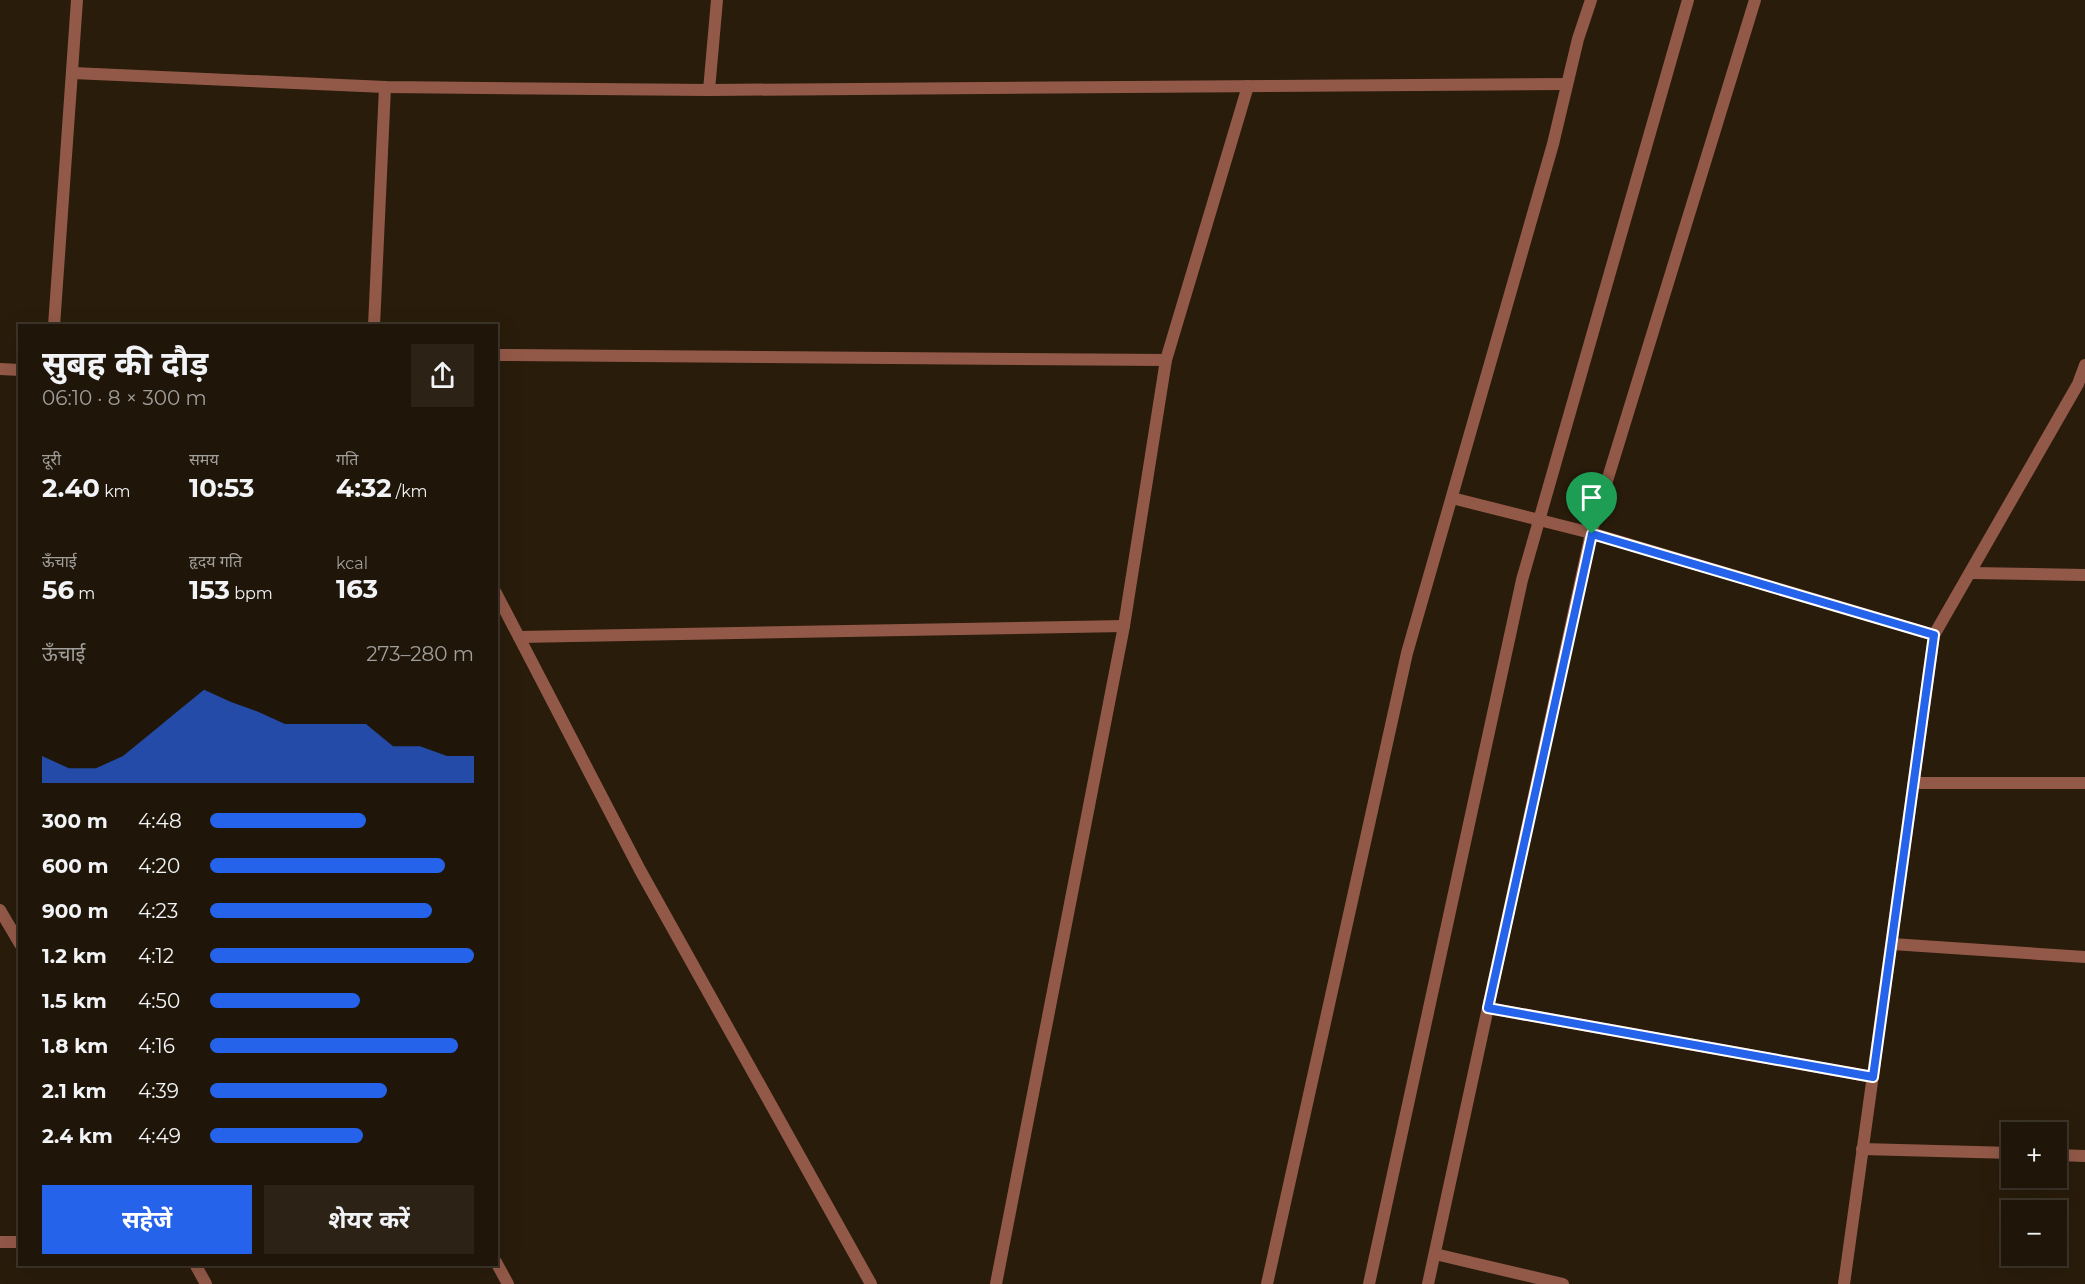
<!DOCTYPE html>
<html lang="hi">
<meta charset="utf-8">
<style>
body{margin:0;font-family:Montserrat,"Noto Sans Devanagari",sans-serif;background:#2c2216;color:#f1f3f6;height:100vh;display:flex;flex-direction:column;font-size:22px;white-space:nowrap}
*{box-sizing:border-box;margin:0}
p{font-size:20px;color:#a19f9c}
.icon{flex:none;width:33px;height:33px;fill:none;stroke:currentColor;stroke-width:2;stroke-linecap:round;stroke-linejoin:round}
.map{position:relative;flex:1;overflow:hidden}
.panel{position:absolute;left:18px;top:324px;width:480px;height:942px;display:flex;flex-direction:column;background:#1f1508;border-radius:0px;box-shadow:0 6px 24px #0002,0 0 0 2px #3c3429}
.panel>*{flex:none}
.controls{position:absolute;left:2001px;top:1122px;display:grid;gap:12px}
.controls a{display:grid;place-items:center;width:66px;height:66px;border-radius:0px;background:#1f1508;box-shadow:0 6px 24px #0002,0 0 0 2px #3c3429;font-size:30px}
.pin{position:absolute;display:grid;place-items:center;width:51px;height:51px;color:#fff;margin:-62px -26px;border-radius:50% 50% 50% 0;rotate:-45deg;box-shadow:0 0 6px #0007}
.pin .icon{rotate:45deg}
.round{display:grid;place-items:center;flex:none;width:63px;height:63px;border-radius:0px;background:#2c2216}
.overview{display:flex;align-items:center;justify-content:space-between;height:102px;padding:0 24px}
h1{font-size:33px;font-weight:700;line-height:45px}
.metrics{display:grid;grid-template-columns:repeat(3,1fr);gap:9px;height:102px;padding:6px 24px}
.metrics div{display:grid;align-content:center}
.metrics b{font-size:26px;font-weight:700}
.metrics small{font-size:16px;font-weight:400}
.metrics p{font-size:16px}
.chart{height:168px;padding:12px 24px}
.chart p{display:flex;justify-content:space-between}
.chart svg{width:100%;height:108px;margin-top:6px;fill:#2563eb;opacity:.7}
.button{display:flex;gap:12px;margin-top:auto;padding:12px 24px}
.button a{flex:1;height:69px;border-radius:0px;background:#2563eb;color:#fff;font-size:24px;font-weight:700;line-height:69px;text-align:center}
.button a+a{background:#2c2216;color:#f1f3f6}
ul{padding:0 24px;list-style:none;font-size:20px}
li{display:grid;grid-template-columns:96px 72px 1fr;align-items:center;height:45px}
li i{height:15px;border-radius:8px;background:#2563eb}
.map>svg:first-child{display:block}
</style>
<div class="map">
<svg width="2085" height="1284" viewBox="0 0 2085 1284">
<rect width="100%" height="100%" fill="#291c0b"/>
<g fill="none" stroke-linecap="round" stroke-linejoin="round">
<g stroke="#935948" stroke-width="12">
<path d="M73,73L385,87L709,90L1567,84"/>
<path d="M709,90L717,0"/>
<path d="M54,326L77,0"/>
<path d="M374,326L385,87"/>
<path d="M496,355L1166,360"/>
<path d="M0,369L20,370"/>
<path d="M1452,498L1591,533L1934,635L2078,384L2085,365"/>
<path d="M1970,573L2085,575"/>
<path d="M496,593L640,870L871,1284"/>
<path d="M519,637L1124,626"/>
<path d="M1914,783H2085"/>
<path d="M0,910L20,944"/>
<path d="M1892,944L2085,957"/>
<path d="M1488,1008L1873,1077"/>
<path d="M1862,1149L2012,1153"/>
<path d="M2056,1155L2085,1156"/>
<path d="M0,1242H20"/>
<path d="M1435,1254L1563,1284"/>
<path d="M496,1262L508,1284"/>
<path d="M195,1264L206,1284"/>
<path d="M996,1284L1124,626L1166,360L1248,86"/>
<path d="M1844,1284L1934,635"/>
</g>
<g stroke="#935948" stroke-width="12">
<path d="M1267,1284L1407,653L1553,144L1578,39L1591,0"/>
<path d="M1369,1284L1522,580L1688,0"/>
<path d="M1428,1284L1591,533L1755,0"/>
</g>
</g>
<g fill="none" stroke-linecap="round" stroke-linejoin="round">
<defs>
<path id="route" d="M1592,534L1934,635L1873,1077L1488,1008Z"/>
</defs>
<use href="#route" stroke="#fff" stroke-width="12"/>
<use href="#route" stroke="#2563eb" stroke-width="8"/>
</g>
</svg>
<div class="controls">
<a>+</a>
<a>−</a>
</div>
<div class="pin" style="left:1592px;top:534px;background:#1e9e55"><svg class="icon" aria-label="arrive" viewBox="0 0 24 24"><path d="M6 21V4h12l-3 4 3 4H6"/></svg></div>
<section class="panel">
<div class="overview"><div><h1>सुबह की दौड़</h1><p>06:10 · 8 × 300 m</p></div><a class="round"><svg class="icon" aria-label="share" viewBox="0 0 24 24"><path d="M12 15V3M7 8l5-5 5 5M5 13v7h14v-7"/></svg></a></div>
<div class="metrics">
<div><p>दूरी</p><b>2.40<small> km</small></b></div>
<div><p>समय</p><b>10:53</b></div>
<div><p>गति</p><b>4:32<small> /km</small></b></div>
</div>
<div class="metrics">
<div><p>ऊँचाई</p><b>56<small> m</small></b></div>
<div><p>हृदय गति</p><b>153<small> bpm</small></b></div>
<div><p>kcal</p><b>163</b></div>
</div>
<div class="chart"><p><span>ऊँचाई</span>273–280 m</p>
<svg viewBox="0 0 160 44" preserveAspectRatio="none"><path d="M0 44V33L10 38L20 38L30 33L40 24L50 15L60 6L70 11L80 15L90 20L100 20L110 20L120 20L130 29L140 29L150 33L160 33V44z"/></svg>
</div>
<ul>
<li><b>300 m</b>4:48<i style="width:59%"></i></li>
<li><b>600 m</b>4:20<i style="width:89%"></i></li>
<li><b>900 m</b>4:23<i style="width:84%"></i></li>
<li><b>1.2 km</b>4:12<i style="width:100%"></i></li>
<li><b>1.5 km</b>4:50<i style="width:57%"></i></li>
<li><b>1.8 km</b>4:16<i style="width:94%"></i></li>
<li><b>2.1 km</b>4:39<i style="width:67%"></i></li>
<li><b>2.4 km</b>4:49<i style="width:58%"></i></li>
</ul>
<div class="button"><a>सहेजें</a><a>शेयर करें</a></div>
</section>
</div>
